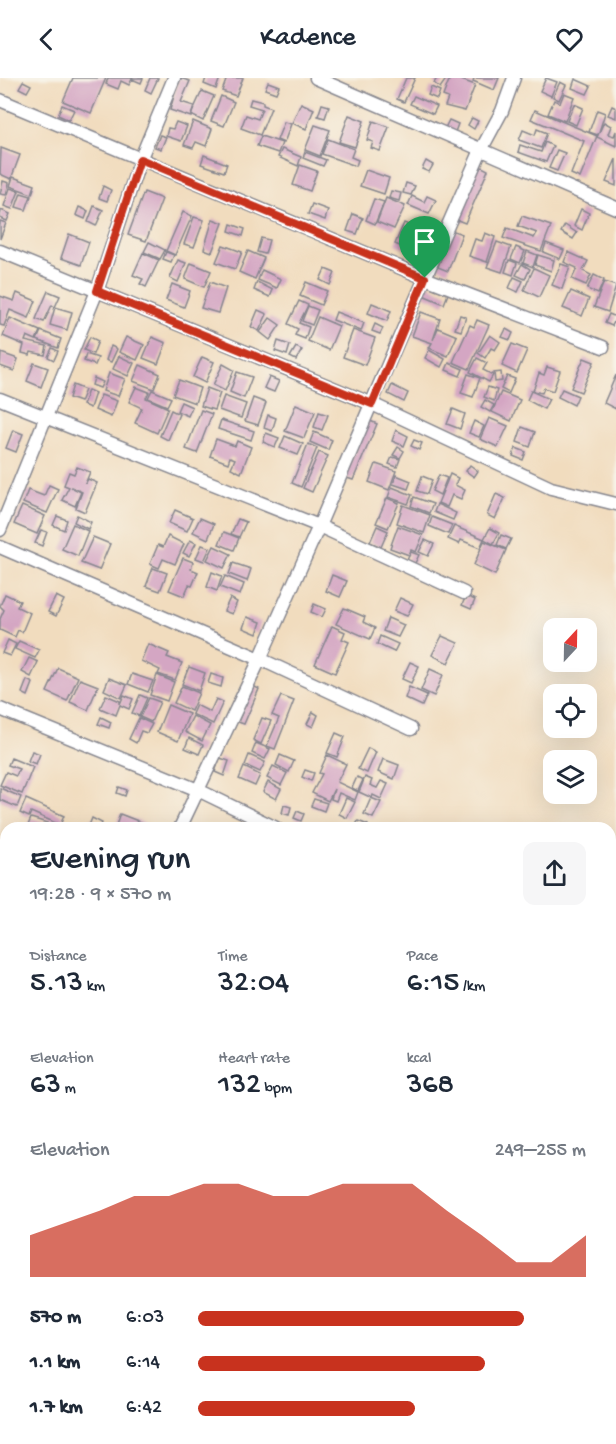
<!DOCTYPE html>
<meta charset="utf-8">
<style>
body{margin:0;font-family:"Gochi Hand",sans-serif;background:#f6f6f7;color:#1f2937;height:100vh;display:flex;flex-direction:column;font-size:22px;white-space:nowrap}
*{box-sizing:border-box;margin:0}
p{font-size:20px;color:#747a83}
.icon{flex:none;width:33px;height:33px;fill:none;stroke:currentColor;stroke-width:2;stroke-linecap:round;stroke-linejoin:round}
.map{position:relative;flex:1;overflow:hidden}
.panel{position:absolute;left:0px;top:744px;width:616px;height:622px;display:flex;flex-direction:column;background:#fff;border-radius:18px 18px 0 0;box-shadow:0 6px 24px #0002}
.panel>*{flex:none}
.needle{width:39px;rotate:22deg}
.tools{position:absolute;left:543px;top:540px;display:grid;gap:12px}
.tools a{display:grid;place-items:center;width:54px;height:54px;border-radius:12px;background:#fff;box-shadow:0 6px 24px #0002;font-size:30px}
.pin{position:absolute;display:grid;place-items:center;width:51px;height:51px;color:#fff;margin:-62px -26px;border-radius:50% 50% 50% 0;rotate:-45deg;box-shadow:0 0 6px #0007}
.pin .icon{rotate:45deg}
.round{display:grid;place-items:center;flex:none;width:63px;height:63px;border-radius:12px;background:#f6f6f7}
.head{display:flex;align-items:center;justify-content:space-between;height:102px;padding:0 30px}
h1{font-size:33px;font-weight:600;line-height:45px}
.metrics{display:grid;grid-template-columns:repeat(3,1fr);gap:9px;height:102px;padding:6px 30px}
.metrics div{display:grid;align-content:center}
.metrics b{font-size:30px;font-weight:600}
.metrics small{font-size:16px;font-weight:400}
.metrics p{font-size:16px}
.chart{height:168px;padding:12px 30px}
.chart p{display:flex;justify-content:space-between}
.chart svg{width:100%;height:108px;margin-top:6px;fill:#c8321e;opacity:.7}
ul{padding:0 30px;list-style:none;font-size:20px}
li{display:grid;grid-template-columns:96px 72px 1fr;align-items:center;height:45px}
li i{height:15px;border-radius:8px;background:#c8321e}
header{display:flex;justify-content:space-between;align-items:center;height:78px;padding:0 30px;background:#fff;font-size:27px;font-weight:600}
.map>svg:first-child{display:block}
</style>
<header><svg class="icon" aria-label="back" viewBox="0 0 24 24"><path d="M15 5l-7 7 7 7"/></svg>Kadence<svg class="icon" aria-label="heart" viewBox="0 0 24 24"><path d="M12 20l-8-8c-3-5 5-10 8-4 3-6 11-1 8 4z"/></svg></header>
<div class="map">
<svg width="616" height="1366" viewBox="0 0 616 1366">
<rect width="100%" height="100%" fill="#f7f3e8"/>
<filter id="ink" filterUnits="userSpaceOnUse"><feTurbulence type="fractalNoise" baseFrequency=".0167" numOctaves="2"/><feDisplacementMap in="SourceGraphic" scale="12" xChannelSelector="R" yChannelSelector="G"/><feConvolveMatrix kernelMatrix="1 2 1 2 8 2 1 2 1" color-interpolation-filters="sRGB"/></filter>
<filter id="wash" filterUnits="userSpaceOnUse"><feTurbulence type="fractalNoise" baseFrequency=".008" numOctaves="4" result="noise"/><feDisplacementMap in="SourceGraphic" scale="24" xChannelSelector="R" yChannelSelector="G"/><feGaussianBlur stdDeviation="1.35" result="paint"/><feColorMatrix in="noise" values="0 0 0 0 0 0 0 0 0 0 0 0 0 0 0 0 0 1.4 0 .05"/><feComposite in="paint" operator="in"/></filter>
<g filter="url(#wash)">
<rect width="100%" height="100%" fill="#f1dcbe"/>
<g id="blocks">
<g fill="#d4a6c3">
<path d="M73,0H106L91,35L63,23Z"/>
<path d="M108,0H143L141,5L132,1L129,7L121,3L118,11L106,6Z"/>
<path d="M150,0H158L151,15L145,12Z"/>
<path d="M179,0L190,3L181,24L194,28L191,39L170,32Z"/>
<path d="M206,0H220L216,11L204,6Z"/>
<path d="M227,0H243L236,18L222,13Z"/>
<path d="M406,0H415L404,24L397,21Z"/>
<path d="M437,0H447L440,10L434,5Z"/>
<path d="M450,0H456L475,7L465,33L445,28L448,20L443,18Z"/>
<path d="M474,0H499L494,12L473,3Z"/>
<path d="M546,0L557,4L551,18L540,13Z"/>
<path d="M575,1L591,8L587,16L572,10Z"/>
<path d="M23,3L31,7L27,14L19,10Z"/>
<path d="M268,4L279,8L276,15L265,11Z"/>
<path d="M560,4L566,7L559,22L553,19Z"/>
<path d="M431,9L440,13L437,21L428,17Z"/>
<path d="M202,13L214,18L203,43L191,37Z"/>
<path d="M564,15L574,19L565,43L548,36L554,22L560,25Z"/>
<path d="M221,18L234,24L224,48L211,43Z"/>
<path d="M414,18L437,28L433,36L410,26Z"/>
<path d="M251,21L263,24V27L271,30L260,57L241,50L246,37L258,41L262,31L249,27Z"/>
<path d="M301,25L314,31L306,51L292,45Z"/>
<path d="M322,26L329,28L325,40L318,38Z"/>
<path d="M574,26L583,30L576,47L567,43Z"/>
<path d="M62,27L74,32L69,42L58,37Z"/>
<path d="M612,28L616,30V40L608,37Z"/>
<path d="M535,32L597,58L580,100L571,96L584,63L531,41Z"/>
<path d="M597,32L605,35L598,57L589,54Z"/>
<path d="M349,37L364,43L355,69L339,64Z"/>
<path d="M472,40L478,43L474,51L468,47Z"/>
<path d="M449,42L458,46L455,54L445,50Z"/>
<path d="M193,43L212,51L206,68L196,64L193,70L184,67Z"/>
<path d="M373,43L389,49L380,73L371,70L373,64L367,62Z"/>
<path d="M176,44L187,48L181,63L166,58L168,50L173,51Z"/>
<path d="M284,44L291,46L284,65L277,62Z"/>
<path d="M604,44L611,48L608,56L614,58L616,53V68L597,59Z"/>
<path d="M315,47L330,52L320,78L305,72Z"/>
<path d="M537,51L547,55L541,70L519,62L523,52L535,57Z"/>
<path d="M160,57L166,59L161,71L155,69Z"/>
<path d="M261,58L282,65L278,75L257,68Z"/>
<path d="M328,61L354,71L351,79L358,82L356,88L322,76Z"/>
<path d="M545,64L553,68L546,84L518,74L520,67L541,74Z"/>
<path d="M1,70L20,77L11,101L0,96Z"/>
<path d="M282,71L301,79L298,88L278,79Z"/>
<path d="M557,72L565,75L557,93L549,90Z"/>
<path d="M305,74L326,82L323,88L303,80Z"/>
<path d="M204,77L227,86L224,94L201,86Z"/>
<path d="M616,81V108L606,104Z"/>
<path d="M426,83L433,87L429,94L422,91Z"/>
<path d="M300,87L317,93L310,113L293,107Z"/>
<path d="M478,87L488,92L465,145L455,141Z"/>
<path d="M366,92L389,100L384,116L360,108Z"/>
<path d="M13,99L35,107L32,116L10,108Z"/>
<path d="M3,103L9,105L6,117L0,116Z"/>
<path d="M406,105L415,108L411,117L403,115Z"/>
<path d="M103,108L111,112L107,123L99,120Z"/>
<path d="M10,110L19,113L12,131L4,128Z"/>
<path d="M391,113L401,115L399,123L389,120Z"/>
<path d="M144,114L162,121L146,163L128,157Z"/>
<path d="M21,115L31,118L26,132L16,129Z"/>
<path d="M412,118L424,124L427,118L436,122L429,136L408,127Z"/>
<path d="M386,120L405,128L394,151L377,144Z"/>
<path d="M374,121L384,124L375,146L366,142Z"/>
<path d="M312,126L328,132L325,142L308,136Z"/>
<path d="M94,128L103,132L96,148L88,144Z"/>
<path d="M79,129L88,133L85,141L76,137Z"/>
<path d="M581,131L589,135L582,152L574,148Z"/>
<path d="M1,132L10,136L7,143L0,140Z"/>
<path d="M183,134L192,138L175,177L166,173Z"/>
<path d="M353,136L363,140L357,156L347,153Z"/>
<path d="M522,138L551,148L541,173L503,160L507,150L534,160L537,155L518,148Z"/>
<path d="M194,139L204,142L194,169L184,166Z"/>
<path d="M213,141L223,145L212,174L204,171Z"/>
<path d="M0,143L6,145L0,161Z"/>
<path d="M404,145L424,154L417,168L411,166L409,172L395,166Z"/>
<path d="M231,146L245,151L243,158L229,153Z"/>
<path d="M565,147L577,155L573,161L561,154Z"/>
<path d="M451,152L462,156L448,193L438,189Z"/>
<path d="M485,155L495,159L487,184L469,178L475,161L482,163Z"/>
<path d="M69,156L89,164L81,187L61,180Z"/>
<path d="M261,160L269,162L265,176L257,174Z"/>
<path d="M149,164L165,172L160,181L144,174Z"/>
<path d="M497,164L511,169L502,194L487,189Z"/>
<path d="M546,165L564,172L560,181L543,174Z"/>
<path d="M223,167L242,174L235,191L216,184Z"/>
<path d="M516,169L525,173L520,185L511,181Z"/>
<path d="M248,173L264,180L255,201L239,194Z"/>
<path d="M527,173L537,177L533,189L523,185Z"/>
<path d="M166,174L174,177L171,184L163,181Z"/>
<path d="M568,174L588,183L583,193L591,197L586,207L572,201L577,190L564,184Z"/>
<path d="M143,175L159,182L146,209L140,206L143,201L133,197Z"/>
<path d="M538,177L554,182L551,193L535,187Z"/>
<path d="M178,182L186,185L178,204L170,200Z"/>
<path d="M509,182L517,185L513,197L505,194Z"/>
<path d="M191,185L211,193L204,209L185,201Z"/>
<path d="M522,186L530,191L525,201L516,197Z"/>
<path d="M561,186L570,189L562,211L552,207Z"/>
<path d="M534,190L549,197L539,219L524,212Z"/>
<path d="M325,191L335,195L330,207L320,202Z"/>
<path d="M262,192L281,201L277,210L258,202Z"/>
<path d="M594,197L604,202L598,216L587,211Z"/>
<path d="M514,199L523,203L518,214L509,210Z"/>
<path d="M210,204L226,210L218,235L201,230Z"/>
<path d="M257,204L273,212L270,219L254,212Z"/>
<path d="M306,204L327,213L321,227L300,218Z"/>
<path d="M604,204L616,208L608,234L594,229Z"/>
<path d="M172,206L190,213L184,229L166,222Z"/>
<path d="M427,207L448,216L444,226L423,217Z"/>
<path d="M48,213L60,218L55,229L52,227L44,244L36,241Z"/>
<path d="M571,213L589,221L582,238L563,230Z"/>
<path d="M17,215L36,223L29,240L10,232L4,248L0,247V218L14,223Z"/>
<path d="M299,223L308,227L299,245L309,249L305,261L295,257L298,251L288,246Z"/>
<path d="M372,225L391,233L387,243L368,235Z"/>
<path d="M308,228L318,232L312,247L302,243Z"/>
<path d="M55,229L72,234L67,252L50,247Z"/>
<path d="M258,232L267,236L259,253L251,249Z"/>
<path d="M336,234L364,245L361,253L333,242Z"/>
<path d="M421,234L440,241L433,262L438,250L457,258L448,278L429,270L432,265L412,258Z"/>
<path d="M609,236L616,239L612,248L605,245Z"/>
<path d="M460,237L466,239L461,253L455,251Z"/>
<path d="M318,239L339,248L329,272L308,263Z"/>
<path d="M10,240L40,253L36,262L27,258L25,263L47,268L45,277L31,274L30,277L22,275L24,267L3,258Z"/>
<path d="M270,240L280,247L270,262L260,254Z"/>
<path d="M477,242L489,247L469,291L453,284L470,247L474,249Z"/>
<path d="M375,246L383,250L380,256L372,253Z"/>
<path d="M506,251L513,255L510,262L502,259Z"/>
<path d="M353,252L375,260L365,287L343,279Z"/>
<path d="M41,253L61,261L58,270L37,262Z"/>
<path d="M490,257L500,264L495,272L491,270L485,280L478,275Z"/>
<path d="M90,259L98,263L93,276L84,272Z"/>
<path d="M126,259L144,267L137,282L119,274Z"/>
<path d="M152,259L166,265L158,286L143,280Z"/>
<path d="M278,263L290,267L287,277L275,273Z"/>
<path d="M512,266L527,272L517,295L502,288Z"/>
<path d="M111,268L117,271L111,284L106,282Z"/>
<path d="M296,269L302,272L296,282L290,279Z"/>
<path d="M52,270L58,273L54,282L48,279Z"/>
<path d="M429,272L445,281L441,289L425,280Z"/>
<path d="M1,275L18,281L14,293L0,288Z"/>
<path d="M86,276L98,280L95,287L84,283Z"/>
<path d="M119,278L134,285L128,298L113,291Z"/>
<path d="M202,279L214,284L205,305L193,299Z"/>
<path d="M477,280L487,285L483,292L493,297L489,304L470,294Z"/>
<path d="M584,280L594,284L581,314L571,310Z"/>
<path d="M34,285L48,290L41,309L27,303Z"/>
<path d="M449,285L463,291L460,298L446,292Z"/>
<path d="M223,286L234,292L225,313L213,307Z"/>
<path d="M140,287L160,296L154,311L133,303Z"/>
<path d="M547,289L560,293L553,313L544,310L542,315L533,313L539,295L544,297Z"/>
<path d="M237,294L252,299L244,320L230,314Z"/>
<path d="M501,294L502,303L495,304L494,295Z"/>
<path d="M109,295L125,301L118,318L103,313Z"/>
<path d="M468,296L480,300L473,319L461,315Z"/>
<path d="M616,297V331L604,325Z"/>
<path d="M507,298L515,301L509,315L501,311Z"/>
<path d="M269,299L279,303L274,314L264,310Z"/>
<path d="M94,300L103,304L100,310L92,307Z"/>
<path d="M179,302L200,310L195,325L173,317Z"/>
<path d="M73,307L85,312L80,324L69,320Z"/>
<path d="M392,307L408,315L404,324L388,316Z"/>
<path d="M136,309L149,314L146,320L168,330L157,355L135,345L142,330L129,324Z"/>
<path d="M488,309L497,312L494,323L484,319Z"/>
<path d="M207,310L220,315L214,332L201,328Z"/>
<path d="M562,311L578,318L574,327L558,319Z"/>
<path d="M88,312L95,315L90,330L83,327Z"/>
<path d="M152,312L171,320L167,328L148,320Z"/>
<path d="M531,313L549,321L544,331L527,322Z"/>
<path d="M501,314L520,322L511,343L492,334Z"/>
<path d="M101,317L117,323L111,339L95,332Z"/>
<path d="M224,318L246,326L241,340L219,332Z"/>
<path d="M253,320L266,325L258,347L245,343Z"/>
<path d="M485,322L494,327L490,334L481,329Z"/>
<path d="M181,324L192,329L188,338L177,333Z"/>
<path d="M296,326L315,334L304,360L285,353Z"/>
<path d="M453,331L465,336L460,351L447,346Z"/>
<path d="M171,332L179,336L168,362L160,358Z"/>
<path d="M201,332L212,336L197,375L186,371Z"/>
<path d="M319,334L328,337L322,352L314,349Z"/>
<path d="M268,337L276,340L272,353L264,350Z"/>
<path d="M489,340L508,348L498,369L480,361Z"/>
<path d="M221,342L254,353L251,362L218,351Z"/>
<path d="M368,342L377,346L353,402L344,399Z"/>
<path d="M474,343L484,348L479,359L469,355Z"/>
<path d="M522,349L535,354L530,369L517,364Z"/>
<path d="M13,352L23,356L16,374L6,370Z"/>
<path d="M396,352L408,358L404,368L392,363Z"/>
<path d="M314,354L332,362L328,372L310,364Z"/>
<path d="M266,355L279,360L275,369L263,364Z"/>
<path d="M285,358L303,366L298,377L280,370Z"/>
<path d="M216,361L235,368L237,363L251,369L241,395L231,390L235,381L230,379L228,385L210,378Z"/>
<path d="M414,362L422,365L419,372L411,368Z"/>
<path d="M308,366L317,370L301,409L292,405Z"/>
<path d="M398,369L404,373L400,380L393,377Z"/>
<path d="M516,370L526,374L523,382L513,378Z"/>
<path d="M319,374L328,378L312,414L303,410Z"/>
<path d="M392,379L400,381L397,389L389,386Z"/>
<path d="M376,386L396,393L389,412L369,404Z"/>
<path d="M470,387L478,393L474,399L466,393Z"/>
<path d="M77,389L90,394L85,406L88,401L97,405L85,434L76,430L82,414L71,409L81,414L75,428L62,422L69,409L64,407L69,394L74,396Z"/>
<path d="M450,396L458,400L455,407L465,412L461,421L452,417L447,429L438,425Z"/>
<path d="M396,397L411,403L408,411L393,406Z"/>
<path d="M439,397L447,400L440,417L432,413Z"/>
<path d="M422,398L432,402L427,416L417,413Z"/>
<path d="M49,407L58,411L47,435L23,425L28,412L44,418Z"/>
<path d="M392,409L412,417L408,426L388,419Z"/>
<path d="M496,416L505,420L495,441L487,437Z"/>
<path d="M414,419L433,426L429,435L411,428Z"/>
<path d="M387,420L399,425L388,450L376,445Z"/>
<path d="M437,426L456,435L453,442L434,434Z"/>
<path d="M403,427L430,437L424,455L397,445Z"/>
<path d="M22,428L45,438L37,456L14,446Z"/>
<path d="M175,432L193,440L187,453L169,445Z"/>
<path d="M77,437L91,444L88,451L74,444Z"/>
<path d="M57,438L67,442L64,452L53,447Z"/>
<path d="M432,439L452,447L448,456L429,448Z"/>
<path d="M200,440L214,446L208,461L193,454Z"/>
<path d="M238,441L246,444L239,459L231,456Z"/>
<path d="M73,446L88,453L78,478L62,471Z"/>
<path d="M377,448L388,453L381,469L370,464Z"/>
<path d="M398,448L423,457L416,474L411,472L409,477L390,470Z"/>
<path d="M454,448L484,461L480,470L461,462L459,466L448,461Z"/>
<path d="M490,450L499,455L493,466L484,461Z"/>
<path d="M41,452L47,454L42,468L35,465Z"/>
<path d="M224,454L239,460L234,472L219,466Z"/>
<path d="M501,457L511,461L506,471L497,467Z"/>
<path d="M168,458L184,466L175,486L163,481L159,490L150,486L158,467L163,469Z"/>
<path d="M93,459L110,466L99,492L81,485Z"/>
<path d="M190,462L196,465L189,478L183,475Z"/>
<path d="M425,462L434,466L428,478L419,474Z"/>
<path d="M484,463L506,472L495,497L474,487Z"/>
<path d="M202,467L210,470L204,483L196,480Z"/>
<path d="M214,468L231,476L224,490L207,482Z"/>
<path d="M411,474L419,477L415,485L407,482Z"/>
<path d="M183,480L193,484L191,491L198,494L192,508L189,507L184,518L169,512Z"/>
<path d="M233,485L251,491L247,503L229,496Z"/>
<path d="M153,490L167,495L160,513L146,508Z"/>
<path d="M212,494L222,498L217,513L207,509Z"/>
<path d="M332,497L347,503L340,519L326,513Z"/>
<path d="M225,498L244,506L240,517L220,509Z"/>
<path d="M5,516L20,523L17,529L30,535L22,554L18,552L15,559L0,552V541L4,532L0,528Z"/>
<path d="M56,518L64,522L56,538L48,534Z"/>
<path d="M466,518L475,522L471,531L462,527Z"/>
<path d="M230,520L237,524L232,536L224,533Z"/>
<path d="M400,520L413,526L407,538L394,533Z"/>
<path d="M314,526L326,531L322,539L311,534Z"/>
<path d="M344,530L365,539L363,544L375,550L370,561L336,546Z"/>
<path d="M247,539L261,544L257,556L243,550Z"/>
<path d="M388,540L404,547L398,559L383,553Z"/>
<path d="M332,548L345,554L342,561L349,564L335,595L315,586Z"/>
<path d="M380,558L398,566L394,574L377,566Z"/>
<path d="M442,558L458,565L448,585L432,577Z"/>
<path d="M8,562L16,566L10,578L2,575Z"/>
<path d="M19,563L39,572L35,580L15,571Z"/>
<path d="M148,566L169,575L167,579L182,585L175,602L158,596L160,592L141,583Z"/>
<path d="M29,580L38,584L31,599L22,594Z"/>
<path d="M410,584L419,588L411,605L402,601Z"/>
<path d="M189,589L205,595L199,613L182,606Z"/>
<path d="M58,590L78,599L67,623L47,614Z"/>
<path d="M430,591L443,597L434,618L421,612Z"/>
<path d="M132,596L153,603L148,614L128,606Z"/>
<path d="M211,596L223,600L221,609L208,605Z"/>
<path d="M157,597L174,604L167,623L150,617Z"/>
<path d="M109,600L127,607L121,620L104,612Z"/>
<path d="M80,601L98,608L88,632L70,624Z"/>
<path d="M27,602L33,605L28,618L22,615Z"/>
<path d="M182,608L199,615L191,633L174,625Z"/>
<path d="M253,608L259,611L244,646L238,644Z"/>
<path d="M409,609L427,617L422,628L405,620Z"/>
<path d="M106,617L120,623V626L124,617L133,621L129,631L120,627L116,637L100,630Z"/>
<path d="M140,617L147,620L139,638L132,635Z"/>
<path d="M281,618L294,623L275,671L267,668L279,640L272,637Z"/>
<path d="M149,620L160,624L151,644L140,639Z"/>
<path d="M216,621L223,624L213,646L192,636L196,627L210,634Z"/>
<path d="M168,627L189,636L178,663L157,654Z"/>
<path d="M313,634L318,637L313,649L307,646Z"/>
<path d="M193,638L210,647L202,663L185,654Z"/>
<path d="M101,639L111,644L109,650L98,646Z"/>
<path d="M139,640L152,646L147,655L141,653L136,665L129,661Z"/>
<path d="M262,640L271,643L261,666L253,662Z"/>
<path d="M336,655L345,659L337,679L327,675Z"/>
<path d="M189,660L203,667L199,676L185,670Z"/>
<path d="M256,665L270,671L265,681L252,675Z"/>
<path d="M368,670L376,674L367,695L358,691Z"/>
<path d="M32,673L40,676L36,686L28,683Z"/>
<path d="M249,677L265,684L260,694L245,687Z"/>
<path d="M280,677L294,683L289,694L276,687Z"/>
<path d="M327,677L346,686L337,704L358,714L355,722L339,715L336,723L331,721L334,711L328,723L312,715L322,696L319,695Z"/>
<path d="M11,680L33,689L22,716L0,707L6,694L16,698L19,691L8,687Z"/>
<path d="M220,680L229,683L224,698L215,694Z"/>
<path d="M383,681L399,687L394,701L378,694Z"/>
<path d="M273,688L287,695L281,707L267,700Z"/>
<path d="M244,689L260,697L255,708L239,701Z"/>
<path d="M305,692L314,695L311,703L302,699Z"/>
<path d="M357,699L363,702L358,713L352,710Z"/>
<path d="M365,699L372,702L370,707L377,710L381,703L388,706L381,721L373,717L372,720L359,714Z"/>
<path d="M268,704L281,711L276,721L263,714Z"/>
<path d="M119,709L127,712L125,718L117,715Z"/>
<path d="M0,710L21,719L17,729L0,722Z"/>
<path d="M346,720L355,724L347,740L339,736Z"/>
<path d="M371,720L381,724L373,740L364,736Z"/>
<path d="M26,721L64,738L60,747L31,734L29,739L20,735Z"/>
<path d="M314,721L327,725L324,733L311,728Z"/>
<path d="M284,727L291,729L289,737L282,735Z"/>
<path d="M297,733L304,736L301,743L294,740Z"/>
<path d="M120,736L156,750H115Z"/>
<path d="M31,740L47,745L45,750H27Z"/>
<path d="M92,740L102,745L100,750H88Z"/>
<path d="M358,743L368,747L367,750L355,749Z"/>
<path d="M0,961L6,963V975L2,983L0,982Z"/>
<path d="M616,971V1048L610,1050V973Z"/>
<path d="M616,1229V1249L610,1246Z"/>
<path d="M610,1323L616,1325V1338L610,1337Z"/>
</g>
</g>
</g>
<g filter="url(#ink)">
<use href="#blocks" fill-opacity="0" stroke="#86868e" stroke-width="1.5"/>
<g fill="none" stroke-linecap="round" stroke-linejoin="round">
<defs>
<g id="minor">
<path d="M316,0L616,130"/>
<path d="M0,22L425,200L603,269"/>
<path d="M0,173L372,326L551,410L616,426"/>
<path d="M0,321L319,448L464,515"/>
<path d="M0,452L97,213L140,82L174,0"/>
<path d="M0,469L260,581L411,651"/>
<path d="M0,631L198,712L276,750"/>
<path d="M180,750L260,581L319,448L425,200L481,72L502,33L514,0"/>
<path d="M0,782L6,785"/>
<path d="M610,1080L616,1083"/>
<path d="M0,1103L6,1107"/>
<path d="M0,1264L6,1254"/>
<path d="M610,1358L616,1359"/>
<path d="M434,1360L454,1366"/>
<path d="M491,1360L495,1366"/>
<path d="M565,1360L567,1366"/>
<path d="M282,1366L286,1360"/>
</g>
<g id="highway">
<path d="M0,895L6,898"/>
<path d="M0,911L6,913"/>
<path d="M610,1169L616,1172"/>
<path d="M610,1184L616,1187"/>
</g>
</defs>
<use href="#minor" stroke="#86868e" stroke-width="15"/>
<use href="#highway" stroke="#86868e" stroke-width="20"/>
<use href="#minor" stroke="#fff" stroke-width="12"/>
<use href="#highway" stroke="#fff" stroke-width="16"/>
</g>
</g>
<g fill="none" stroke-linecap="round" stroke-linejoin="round" filter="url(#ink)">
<defs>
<path id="route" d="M140,81L425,200L372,326L97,213Z"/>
</defs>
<use href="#route" stroke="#fff" stroke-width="12"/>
<use href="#route" stroke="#c8321e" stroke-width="8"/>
</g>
</svg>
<div class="tools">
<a><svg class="needle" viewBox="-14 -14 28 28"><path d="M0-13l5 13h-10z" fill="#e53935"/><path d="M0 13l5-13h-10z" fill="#747a83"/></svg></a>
<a><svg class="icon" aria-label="locate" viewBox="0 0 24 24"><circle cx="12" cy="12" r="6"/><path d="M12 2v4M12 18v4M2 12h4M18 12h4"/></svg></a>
<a><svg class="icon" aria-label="layers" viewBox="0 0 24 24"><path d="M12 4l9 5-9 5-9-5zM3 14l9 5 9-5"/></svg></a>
</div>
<div class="pin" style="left:425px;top:200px;background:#1e9e55"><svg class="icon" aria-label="arrive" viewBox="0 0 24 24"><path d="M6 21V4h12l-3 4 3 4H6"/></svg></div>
<section class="panel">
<div class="head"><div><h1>Evening run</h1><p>19:28 · 9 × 570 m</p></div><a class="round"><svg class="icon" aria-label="share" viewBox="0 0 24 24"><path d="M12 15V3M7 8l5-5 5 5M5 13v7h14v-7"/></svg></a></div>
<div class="metrics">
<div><p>Distance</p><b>5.13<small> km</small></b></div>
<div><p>Time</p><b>32:04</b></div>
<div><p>Pace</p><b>6:15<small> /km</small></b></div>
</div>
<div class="metrics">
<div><p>Elevation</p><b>63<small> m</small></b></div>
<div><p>Heart rate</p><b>132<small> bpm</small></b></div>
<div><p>kcal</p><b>368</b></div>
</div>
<div class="chart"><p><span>Elevation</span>249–255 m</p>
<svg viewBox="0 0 160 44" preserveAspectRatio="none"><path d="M0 44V27L10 22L20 17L30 11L40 11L50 6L60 6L70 11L80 11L90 6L100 6L110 6L120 17L130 27L140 38L150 38L160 27V44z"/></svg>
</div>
<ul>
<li><b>570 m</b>6:03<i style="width:84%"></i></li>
<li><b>1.1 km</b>6:14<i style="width:74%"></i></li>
<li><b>1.7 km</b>6:42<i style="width:56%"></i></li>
</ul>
</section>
</div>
